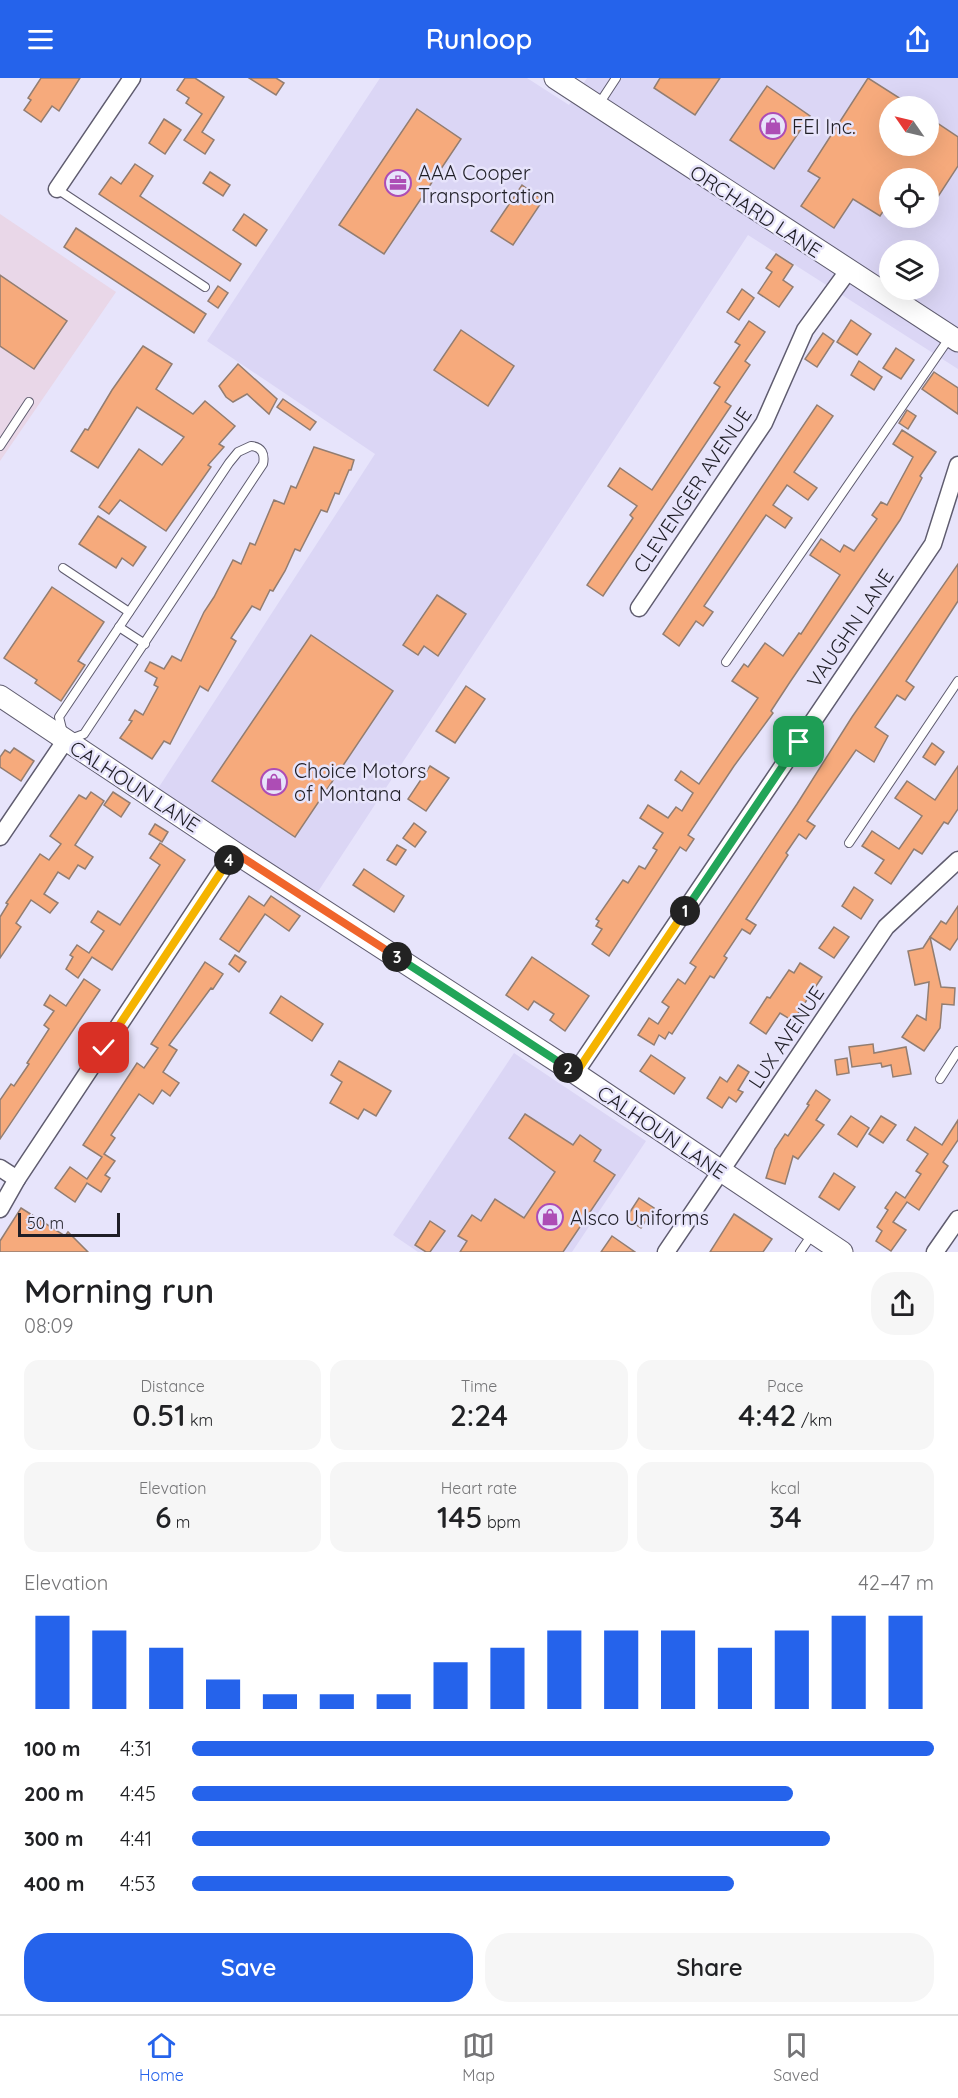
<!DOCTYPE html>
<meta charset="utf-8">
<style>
body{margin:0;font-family:Quicksand,sans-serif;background:#f6f6f6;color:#202124;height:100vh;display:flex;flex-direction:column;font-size:22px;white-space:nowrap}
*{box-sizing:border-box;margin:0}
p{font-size:20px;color:#757577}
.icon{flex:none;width:33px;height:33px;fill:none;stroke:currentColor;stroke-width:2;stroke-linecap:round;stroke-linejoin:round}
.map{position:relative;height:1174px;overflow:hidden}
.side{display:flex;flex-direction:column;background:#fff;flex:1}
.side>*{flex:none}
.needle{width:39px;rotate:304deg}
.buttons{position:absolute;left:879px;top:18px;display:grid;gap:12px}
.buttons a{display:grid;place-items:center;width:60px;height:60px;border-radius:50%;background:#fff;box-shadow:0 6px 24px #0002;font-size:30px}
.scale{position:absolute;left:18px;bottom:15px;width:102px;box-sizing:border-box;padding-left:6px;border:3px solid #1f1e26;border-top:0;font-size:16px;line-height:21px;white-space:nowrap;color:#1f1e26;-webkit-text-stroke:4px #e7e4fb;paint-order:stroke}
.pin{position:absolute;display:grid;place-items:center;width:51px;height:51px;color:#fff;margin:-26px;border-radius:12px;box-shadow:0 3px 9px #0006}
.km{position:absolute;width:30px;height:30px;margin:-15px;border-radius:50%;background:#222;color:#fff;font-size:16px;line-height:30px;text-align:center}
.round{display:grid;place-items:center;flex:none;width:63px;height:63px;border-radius:24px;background:#f6f6f6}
.summary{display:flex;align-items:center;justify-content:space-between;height:102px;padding:0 24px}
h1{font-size:33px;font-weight:600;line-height:45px}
.metrics{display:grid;grid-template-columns:repeat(3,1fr);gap:9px;height:102px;padding:6px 24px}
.metrics div{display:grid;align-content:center;border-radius:15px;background:#f6f6f6;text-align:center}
.metrics b{font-size:30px;font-weight:600}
.metrics small{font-size:16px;font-weight:400}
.metrics p{font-size:16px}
.chart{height:168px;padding:12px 24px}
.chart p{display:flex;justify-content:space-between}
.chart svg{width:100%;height:108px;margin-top:6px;stroke:#2563eb;stroke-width:6}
.cta{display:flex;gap:12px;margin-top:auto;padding:12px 24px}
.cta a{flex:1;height:69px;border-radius:24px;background:#2563eb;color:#fff;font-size:24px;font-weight:600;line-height:69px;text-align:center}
.cta a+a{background:#f6f6f6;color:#202124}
ul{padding:0 24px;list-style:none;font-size:20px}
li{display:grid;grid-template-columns:96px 72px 1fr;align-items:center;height:45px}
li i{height:15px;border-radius:8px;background:#2563eb}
header{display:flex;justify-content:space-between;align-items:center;height:78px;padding:0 24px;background:#2563eb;color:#fff;font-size:27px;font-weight:600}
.dock{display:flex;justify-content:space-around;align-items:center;height:84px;border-top:2px solid #e0e0e0;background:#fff;font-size:16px;color:#757577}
.dock a{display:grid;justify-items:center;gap:3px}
.dock .on{color:#2563eb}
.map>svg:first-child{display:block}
</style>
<header><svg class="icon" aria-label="menu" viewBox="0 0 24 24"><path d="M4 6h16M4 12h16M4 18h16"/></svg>Runloop<svg class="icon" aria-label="share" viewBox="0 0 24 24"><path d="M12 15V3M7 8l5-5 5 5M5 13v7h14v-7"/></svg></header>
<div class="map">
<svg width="958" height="1174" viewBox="0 0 958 1174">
<rect width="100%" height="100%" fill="#e7e4fb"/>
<path fill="#e9d7e8" d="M0,136L116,214L0,383Z"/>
<g fill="#dbd6f5" fill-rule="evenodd">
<path d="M380,0H527L569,27L587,0H958V291L748,157L304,835L146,729L375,376L207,263ZM890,28H928V68H890ZM890,100H928V140H890ZM890,172H928V212H890Z"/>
<path d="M514,975L646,1063L572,1174H418L393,1157Z"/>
</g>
<g fill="#f6aa7c" stroke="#927d71" stroke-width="1.5">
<path d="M41,0H80L59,33L52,28L41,44L24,32L31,22L28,20Z"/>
<path d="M185,0H195L224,19L202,54L214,62L205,76L184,62L202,36L186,25L189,20L177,12Z"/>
<path d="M249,0H276L284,5L276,17Z"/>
<path d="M660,0H720L695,37L654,10Z"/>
<path d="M868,0L912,28H890V68H928V39L958,59V88L928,134V100H890V123L880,138L853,121L834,150L801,128L820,100L808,93Z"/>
<path d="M767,8L810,38L774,91L730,62Z"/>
<path d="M417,31L461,61L384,176L339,147Z"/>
<path d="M164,41L181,52L165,76L149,65Z"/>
<path d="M135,86L153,98L140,118L241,186L230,203L99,116L111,99L121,106Z"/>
<path d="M210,94L230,107L223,118L203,105Z"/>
<path d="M522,107L543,122L513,167L491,153Z"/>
<path d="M244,136L267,152L256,168L233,152Z"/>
<path d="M76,150L206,236L194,255L64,169Z"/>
<path d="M776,176L793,187L783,202L793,209L779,229L758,215L772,194L766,190Z"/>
<path d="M0,197L67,243L34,291L0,268Z"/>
<path d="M218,208L228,215L218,230L208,223Z"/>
<path d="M742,211L754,220L739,242L727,234Z"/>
<path d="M851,242L871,256L857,277L837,264Z"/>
<path d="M749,243L765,254L745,283L750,287L725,324L731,328L603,518L587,507L633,440L630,437L637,428L608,408L620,390L652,412L720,309L714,305L740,267L735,264Z"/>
<path d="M461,252L514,288L488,328L434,292Z"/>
<path d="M823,255L834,263L817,289L805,281Z"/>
<path d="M143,268L172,286L156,311L193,336L205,323L235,348L219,366L224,369L208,387L211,389L166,453L120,422L109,436L99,429L139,371L162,387L184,359L137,329L98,390L71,373L85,351L88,352L112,312Z"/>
<path d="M896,270L914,282L901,301L883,290Z"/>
<path d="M859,283L882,299L874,312L851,297Z"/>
<path d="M238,286L277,321L269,336L247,316L233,324L226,319L219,308Z"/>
<path d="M934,294L958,310V336L922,311Z"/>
<path d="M283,321L316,344L310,352L277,329Z"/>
<path d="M817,327L833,338L794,394L817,410L808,422L787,407L773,427L792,440L785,450L766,437L704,528L713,534L703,548L696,543L679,568L663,556Z"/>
<path d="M907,332L916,338L908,351L899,345Z"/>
<path d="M902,352L936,374L920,398L922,400L900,442L790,604L771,633L773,635L734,688L688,757L694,761L686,773L680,769L609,878L592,866L602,851L596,848L599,843L596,841L623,802L628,805L639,788L645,791L657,772L653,770L663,755L640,740L648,727L668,740L676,729L682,733L693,715L675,702L681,693L699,706L758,620L732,603L744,586L748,589L765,565L783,578L799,555L801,556L840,497L810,477L821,461L840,474L844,467L854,473L877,441L872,437L881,424L887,427L913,379L893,366Z"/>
<path d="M314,369L354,382L351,392H349L339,416L335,415L327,434L321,432L300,473L295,471L285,493L273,513L270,512L260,532L252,528L231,560L236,563L208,613L200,608L170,666L164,663L152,681L120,660L132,643L129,642L135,632L143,637L158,609L154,607L157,600L145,593L150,584L164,591L172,578L181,583L204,534L214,519L233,482L241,486L250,465L255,467L274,422L284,426L291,408L296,410Z"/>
<path d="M98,438L146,469L133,488L122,480L116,490L79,466Z"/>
<path d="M958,486V523L906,603L914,609L905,622L897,617L875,649L888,658L874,684L856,672L807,743L815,748L806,761L799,756L786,775L788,777L746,841L756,847L750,856L742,851L724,878L727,880L714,900L710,898L672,956L669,954L665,961L659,957L654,967L638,957L649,940L658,946L669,929L662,924L678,901L685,906L696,889L690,885L797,726L852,639Z"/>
<path d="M52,509L104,544L78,583L85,587L61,623L35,605L37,602L4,580Z"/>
<path d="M437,517L466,536L438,578L424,568L418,577L403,567Z"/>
<path d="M311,557L393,613L295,759L212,703Z"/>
<path d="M466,608L485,621L455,665L436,653Z"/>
<path d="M932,665L944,674L935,687L923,679Z"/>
<path d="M14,670L34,683L21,703L0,689V679L5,672L10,675Z"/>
<path d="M430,688L449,700L426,733L408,721Z"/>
<path d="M958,688V731L948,746L944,744L922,776L914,771L891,806L875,795L884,782L862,768L872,753L899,771L922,738L895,720L907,703L935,722Z"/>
<path d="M91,714L104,723L75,767L93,779L85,791L78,787L69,801L58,794L44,816L58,825L50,835L31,822L16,845L21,849L0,880V839L8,826L6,825L40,776L49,782L61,766L50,758L79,717L86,721Z"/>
<path d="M113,714L130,725L121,739L104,727Z"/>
<path d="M414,745L426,754L415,769L403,760Z"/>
<path d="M155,746L168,754L162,764L149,756Z"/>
<path d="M160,765L185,782L112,892L92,879L78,900L66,891L73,879L70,877L77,867L89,875L104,853L91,844L98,833L120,847L160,787L150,780Z"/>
<path d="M397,767L406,772L396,787L387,782Z"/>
<path d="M364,791L404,818L394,834L353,807Z"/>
<path d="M854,809L873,822L861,841L842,828Z"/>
<path d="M249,818L264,828L271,818L300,838L289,853L265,836L239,874L220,861Z"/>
<path d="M958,828V860L950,872L930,859L941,843L946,846Z"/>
<path d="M834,849L849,859L834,880L819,870Z"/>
<path d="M930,859L941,909L955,910L954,927L942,926L940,950L924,973L902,959L917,937L926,942L929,904L915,907L908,873L923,870Z"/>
<path d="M235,877L246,884L239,894L229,886Z"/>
<path d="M532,879L589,918L565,953L550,942L554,936L534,923L528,932L506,917Z"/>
<path d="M205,884L223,896L213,911L211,910L169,967L177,972L163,994L179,1005L170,1018L162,1012L153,1026L139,1016L111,1057L115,1060L104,1076L115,1083L105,1097L110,1100L101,1114L87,1105L75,1124L55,1110L70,1089L87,1101L102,1079L83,1067L137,985L144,990L158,970L151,966Z"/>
<path d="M800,885L822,899L793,943L780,935L766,956L750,945L767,919L770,920L789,892L794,895Z"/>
<path d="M84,901L100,912L0,1061V1022L11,1006L14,1008L29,986L27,985L49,951L44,947L54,933L44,927L50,917L66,928Z"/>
<path d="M281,918L323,946L312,963L270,935Z"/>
<path d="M873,966L874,975L906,969L911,996L893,999L891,987L882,989L881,985L852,989L849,969Z"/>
<path d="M651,977L685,1000L674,1016L640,993Z"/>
<path d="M847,980L849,995L837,997L835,982Z"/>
<path d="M339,983L391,1013L376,1038L364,1031L358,1041L330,1025L342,1004L331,997Z"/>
<path d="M738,987L749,994L738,1012L743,1014L736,1024L729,1019L722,1030L707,1020L720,999L727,1004Z"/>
<path d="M816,1012L830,1022L816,1042L824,1047L798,1081L793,1078L785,1106L766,1100L775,1071L785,1056L788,1058L809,1027L807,1026Z"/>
<path d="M525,1036L573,1067L580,1057L601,1072L594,1083L615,1097L563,1174H460L467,1163L458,1158L472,1137L481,1143L495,1121L524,1140L555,1094L509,1060Z"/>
<path d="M851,1038L869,1050L857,1069L838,1056Z"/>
<path d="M881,1038L896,1047L883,1065L869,1056Z"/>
<path d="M958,1042V1062L943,1084L948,1088L919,1132L907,1124L893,1144L906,1152L891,1173L876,1163L882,1153L877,1149L888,1132L885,1130L896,1114L905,1120L921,1096L916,1093L928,1076L907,1062L915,1049L942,1067Z"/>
<path d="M834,1095L855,1109L839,1132L819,1119Z"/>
<path d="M639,1120L654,1130L641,1150L626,1140Z"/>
<path d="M21,1130L65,1158L68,1154L88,1174H0V1163Z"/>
<path d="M734,1136L772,1161L763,1174H710Z"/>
<path d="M430,1143L445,1153L430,1174H426L415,1167Z"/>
<path d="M612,1158L635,1174H601Z"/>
</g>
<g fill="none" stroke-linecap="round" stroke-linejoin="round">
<defs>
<g id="service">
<path d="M597,29L616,0"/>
<path d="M57,111L205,209"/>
<path d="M0,368L29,324"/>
<path d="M251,368C262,369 265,376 263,386L84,656L65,663L59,639L229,385L238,374Z"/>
<path d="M63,490L129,534"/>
<path d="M119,549L145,566"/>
<path d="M726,584L950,259"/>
<path d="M849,765L958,603"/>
<path d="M940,1001L958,973"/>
<path d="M800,1174L813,1155"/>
</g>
<g id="minor">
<path d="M57,111L132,0"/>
<path d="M639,530L764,345L805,252L848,193"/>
<path d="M0,759L65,663"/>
<path d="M575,995L933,466L958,387"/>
<path d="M0,1090L17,1101"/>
<path d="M0,1131L17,1101L234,774"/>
<path d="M666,1174L886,849L958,782"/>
<path d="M935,1174L958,1141"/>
</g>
<g id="tertiary">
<path d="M555,0L958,263"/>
<path d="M0,618L234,774L575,995L842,1174"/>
</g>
</defs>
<use href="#service" stroke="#5f5c6f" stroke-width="10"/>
<use href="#minor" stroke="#5f5c6f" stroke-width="19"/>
<use href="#tertiary" stroke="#5f5c6f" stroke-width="23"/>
<use href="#service" stroke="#fff" stroke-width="8"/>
<use href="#minor" stroke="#fff" stroke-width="16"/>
<use href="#tertiary" stroke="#fff" stroke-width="21"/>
</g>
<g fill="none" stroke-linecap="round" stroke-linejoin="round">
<defs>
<path id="split-1" d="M685,833L799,664"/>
<path id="split-2" d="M568,990L576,995L685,833"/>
<path id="split-3" d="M397,879L568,990"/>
<path id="split-4" d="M229,782L234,774L397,879"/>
<path id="split-5" d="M104,970L229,782"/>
</defs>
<use href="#split-1" stroke="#fff" stroke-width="12"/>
<use href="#split-2" stroke="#fff" stroke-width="12"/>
<use href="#split-3" stroke="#fff" stroke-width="12"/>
<use href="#split-4" stroke="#fff" stroke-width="12"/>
<use href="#split-5" stroke="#fff" stroke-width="12"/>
<use href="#split-1" stroke="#22a559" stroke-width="8"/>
<use href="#split-2" stroke="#f5b400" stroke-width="8"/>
<use href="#split-3" stroke="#22a559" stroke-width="8"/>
<use href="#split-4" stroke="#f0652b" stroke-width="8"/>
<use href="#split-5" stroke="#f5b400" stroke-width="8"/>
</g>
<defs>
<symbol id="shop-ring" viewBox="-11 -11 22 22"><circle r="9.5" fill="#e7e4fb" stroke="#ad4db5" stroke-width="1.5"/><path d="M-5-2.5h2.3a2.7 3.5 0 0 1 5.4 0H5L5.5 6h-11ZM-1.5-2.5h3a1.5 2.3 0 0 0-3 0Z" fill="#ad4db5"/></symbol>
<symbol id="office-ring" viewBox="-11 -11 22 22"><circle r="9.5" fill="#e7e4fb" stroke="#ad4db5" stroke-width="1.5"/><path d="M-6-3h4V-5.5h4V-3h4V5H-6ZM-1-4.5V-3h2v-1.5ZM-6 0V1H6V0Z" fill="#ad4db5"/></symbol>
</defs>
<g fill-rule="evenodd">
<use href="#shop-ring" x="758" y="33" width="30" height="30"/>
<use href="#office-ring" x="383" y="90" width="30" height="30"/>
<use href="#shop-ring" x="259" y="689" width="30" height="30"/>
<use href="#shop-ring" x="535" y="1124" width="30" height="30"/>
</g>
<g text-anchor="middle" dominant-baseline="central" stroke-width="5" stroke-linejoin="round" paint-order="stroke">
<g font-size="20" fill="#1f1e26" stroke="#e7e4fb" text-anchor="start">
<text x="792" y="48">FEI Inc.</text>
<text x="418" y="94">AAA Cooper<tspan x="418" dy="23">Transportation</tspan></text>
<text x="294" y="692">Choice Motors<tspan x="294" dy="23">of Montana</tspan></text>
<text x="570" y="1139">Alsco Uniforms</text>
</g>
<g font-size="20" fill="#1f1e26" stroke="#e7e4fb">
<text transform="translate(756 133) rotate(33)">ORCHARD LANE</text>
<text transform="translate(692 412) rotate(-56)">CLEVENGER AVENUE</text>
<text transform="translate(850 550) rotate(-56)">VAUGHN LANE</text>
<text transform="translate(135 708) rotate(33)">CALHOUN LANE</text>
<text transform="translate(786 959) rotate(-56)">LUX AVENUE</text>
<text transform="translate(662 1054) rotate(34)">CALHOUN LANE</text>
</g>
</g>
</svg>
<div class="buttons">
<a><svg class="needle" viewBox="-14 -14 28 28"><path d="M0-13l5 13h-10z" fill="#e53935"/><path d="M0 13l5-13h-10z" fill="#757577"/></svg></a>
<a><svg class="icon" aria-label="locate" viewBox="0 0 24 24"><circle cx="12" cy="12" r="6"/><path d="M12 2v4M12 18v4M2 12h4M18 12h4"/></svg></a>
<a><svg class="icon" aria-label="layers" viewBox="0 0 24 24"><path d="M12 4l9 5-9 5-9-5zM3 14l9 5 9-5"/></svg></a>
</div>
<div class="scale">50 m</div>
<div class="pin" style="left:799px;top:664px;background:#1e9e55"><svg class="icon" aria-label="arrive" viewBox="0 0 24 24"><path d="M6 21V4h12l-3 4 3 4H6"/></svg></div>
<div class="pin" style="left:104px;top:970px;background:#d93025"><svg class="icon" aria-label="check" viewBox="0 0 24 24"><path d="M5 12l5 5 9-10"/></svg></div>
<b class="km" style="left:685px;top:833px">1</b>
<b class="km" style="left:568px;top:990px">2</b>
<b class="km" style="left:397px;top:879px">3</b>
<b class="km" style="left:229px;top:782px">4</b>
</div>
<section class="side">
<div class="summary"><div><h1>Morning run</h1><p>08:09</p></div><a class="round"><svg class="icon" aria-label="share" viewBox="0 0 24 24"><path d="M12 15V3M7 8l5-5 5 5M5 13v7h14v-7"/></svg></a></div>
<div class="metrics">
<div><p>Distance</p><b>0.51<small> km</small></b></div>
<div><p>Time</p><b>2:24</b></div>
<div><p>Pace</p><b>4:42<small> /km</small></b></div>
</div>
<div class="metrics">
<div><p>Elevation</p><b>6<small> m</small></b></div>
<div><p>Heart rate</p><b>145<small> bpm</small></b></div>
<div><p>kcal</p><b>34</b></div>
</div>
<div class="chart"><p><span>Elevation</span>42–47 m</p>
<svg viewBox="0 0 160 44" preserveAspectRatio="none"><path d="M5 44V6M15 44V12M25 44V19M35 44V32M45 44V38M55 44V38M65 44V38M75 44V25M85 44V19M95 44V12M105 44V12M115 44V12M125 44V19M135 44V12M145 44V6M155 44V6"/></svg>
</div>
<ul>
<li><b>100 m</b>4:31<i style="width:100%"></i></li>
<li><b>200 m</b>4:45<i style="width:81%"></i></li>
<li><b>300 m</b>4:41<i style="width:86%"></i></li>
<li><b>400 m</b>4:53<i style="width:73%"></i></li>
</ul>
<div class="cta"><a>Save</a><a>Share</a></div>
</section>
<nav class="dock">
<a class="on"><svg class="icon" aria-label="home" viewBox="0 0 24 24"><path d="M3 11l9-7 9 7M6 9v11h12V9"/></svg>Home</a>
<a><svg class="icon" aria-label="map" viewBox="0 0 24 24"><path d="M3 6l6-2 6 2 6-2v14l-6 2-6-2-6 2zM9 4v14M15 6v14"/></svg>Map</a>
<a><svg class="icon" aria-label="saved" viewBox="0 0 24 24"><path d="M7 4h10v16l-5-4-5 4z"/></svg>Saved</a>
</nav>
